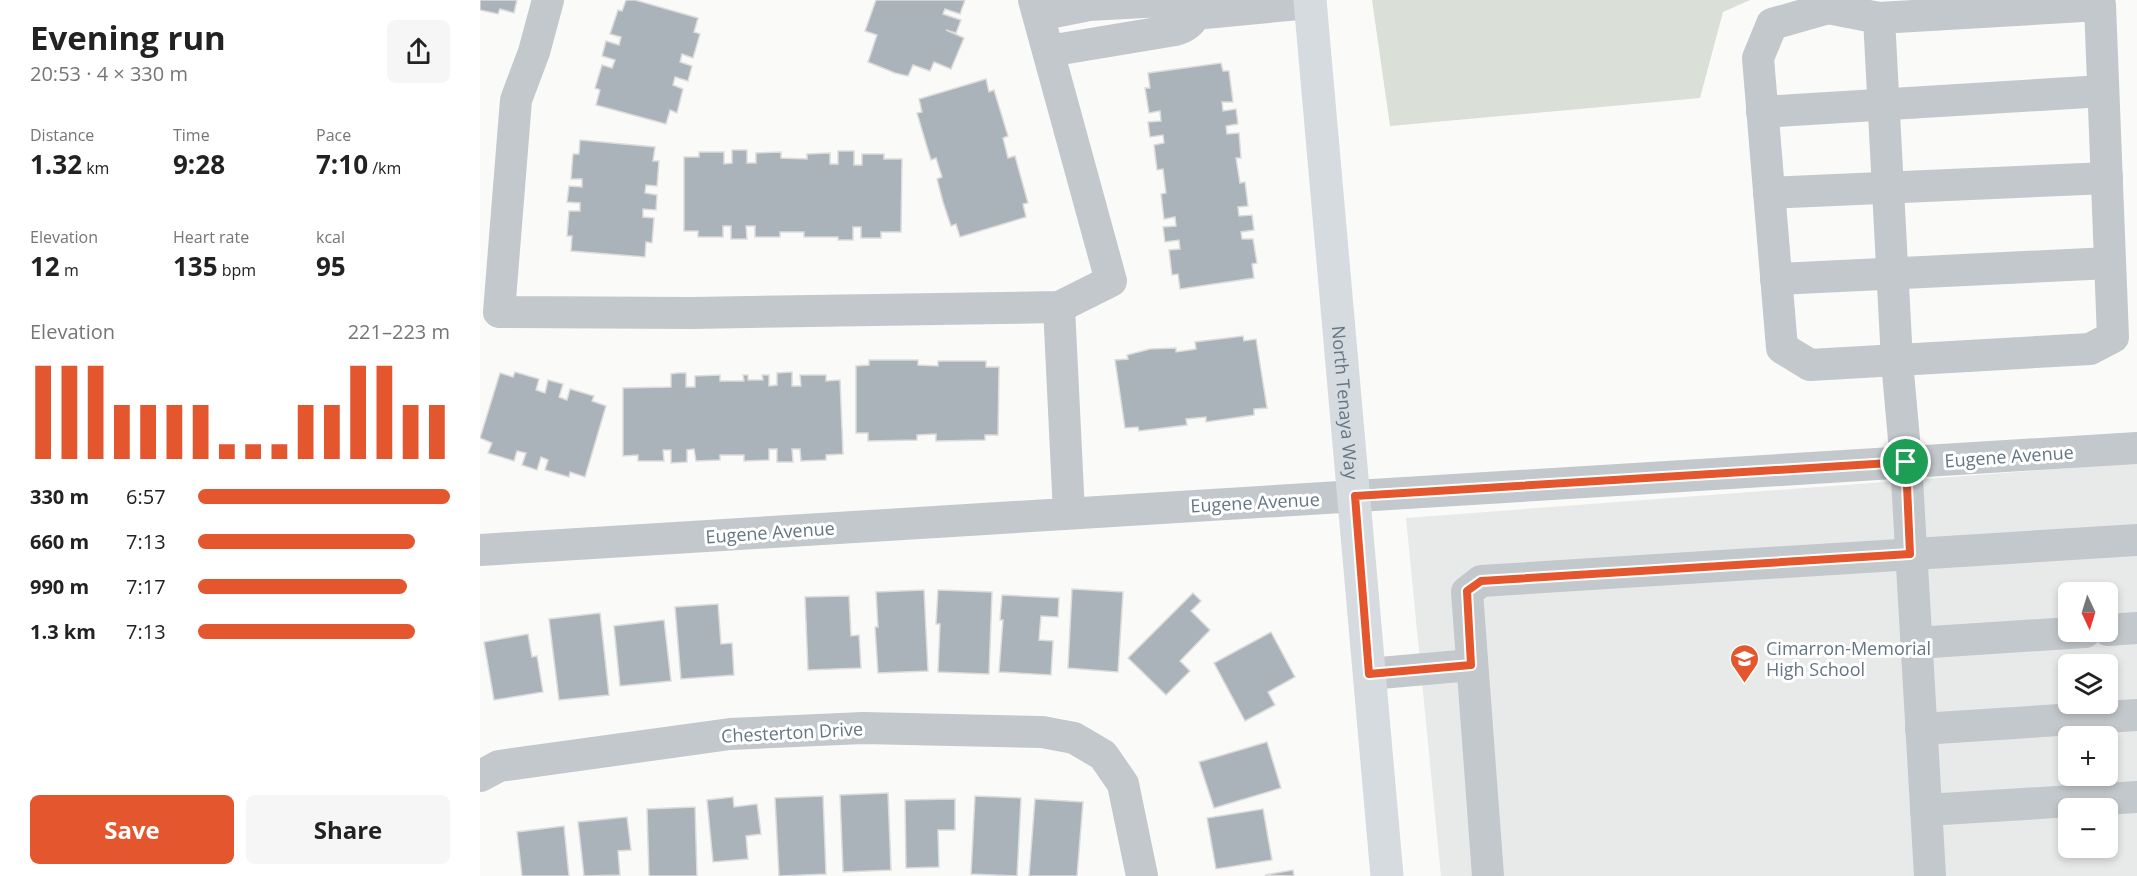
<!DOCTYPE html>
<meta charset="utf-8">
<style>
body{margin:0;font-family:"Open Sans",sans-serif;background:#f6f6f6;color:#222;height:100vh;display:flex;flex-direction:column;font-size:22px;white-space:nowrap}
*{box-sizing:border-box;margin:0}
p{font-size:20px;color:#767676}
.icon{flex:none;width:33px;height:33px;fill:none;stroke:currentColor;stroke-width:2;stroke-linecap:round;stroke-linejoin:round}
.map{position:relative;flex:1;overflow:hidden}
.side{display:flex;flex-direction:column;background:#fff;width:480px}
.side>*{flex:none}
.needle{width:39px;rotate:176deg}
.fabs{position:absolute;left:1578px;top:582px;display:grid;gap:12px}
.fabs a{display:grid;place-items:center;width:60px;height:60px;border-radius:9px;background:#fff;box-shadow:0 3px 9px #0003;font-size:30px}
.pin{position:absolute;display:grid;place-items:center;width:51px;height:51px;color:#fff;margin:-26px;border:3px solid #fff;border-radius:50%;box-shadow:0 2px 6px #0007}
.round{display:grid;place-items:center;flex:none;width:63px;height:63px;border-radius:9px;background:#f6f6f6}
.head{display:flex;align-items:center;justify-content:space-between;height:102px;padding:0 30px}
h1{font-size:33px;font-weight:700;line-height:45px}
.metrics{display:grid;grid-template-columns:repeat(3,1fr);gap:9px;height:102px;padding:6px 30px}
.metrics div{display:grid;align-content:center}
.metrics b{font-size:26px;font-weight:700}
.metrics small{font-size:16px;font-weight:400}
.metrics p{font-size:16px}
.chart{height:168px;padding:12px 30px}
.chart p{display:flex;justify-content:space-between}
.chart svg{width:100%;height:108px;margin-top:6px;stroke:#e4572e;stroke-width:6}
.button{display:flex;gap:12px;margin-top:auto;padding:12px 30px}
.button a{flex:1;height:69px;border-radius:9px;background:#e4572e;color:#fff;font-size:24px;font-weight:700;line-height:69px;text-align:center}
.button a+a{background:#f6f6f6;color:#222}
ul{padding:0 30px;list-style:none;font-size:20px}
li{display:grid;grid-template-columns:96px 72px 1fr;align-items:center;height:45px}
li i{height:15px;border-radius:8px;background:#e4572e}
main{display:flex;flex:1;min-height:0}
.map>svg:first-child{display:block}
</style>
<main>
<section class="side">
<div class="head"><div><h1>Evening run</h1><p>20:53 · 4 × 330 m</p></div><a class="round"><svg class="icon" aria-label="share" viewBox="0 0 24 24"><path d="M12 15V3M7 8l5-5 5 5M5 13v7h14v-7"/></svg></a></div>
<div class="metrics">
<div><p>Distance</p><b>1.32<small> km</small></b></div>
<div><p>Time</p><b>9:28</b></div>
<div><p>Pace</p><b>7:10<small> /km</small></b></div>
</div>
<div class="metrics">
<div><p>Elevation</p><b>12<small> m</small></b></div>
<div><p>Heart rate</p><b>135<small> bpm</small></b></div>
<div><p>kcal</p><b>95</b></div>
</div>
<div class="chart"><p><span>Elevation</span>221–223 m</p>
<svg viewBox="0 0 160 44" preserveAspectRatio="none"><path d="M5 44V6M15 44V6M25 44V6M35 44V22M45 44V22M55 44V22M65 44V22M75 44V38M85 44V38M95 44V38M105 44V22M115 44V22M125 44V6M135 44V6M145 44V22M155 44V22"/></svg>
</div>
<ul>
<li><b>330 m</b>6:57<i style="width:100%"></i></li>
<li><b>660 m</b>7:13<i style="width:86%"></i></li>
<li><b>990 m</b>7:17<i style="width:83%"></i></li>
<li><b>1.3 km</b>7:13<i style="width:86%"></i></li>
</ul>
<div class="button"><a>Save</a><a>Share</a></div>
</section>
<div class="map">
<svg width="1657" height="876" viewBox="0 0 1657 876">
<rect width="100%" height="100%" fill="#fafaf8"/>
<path fill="#e8e9e9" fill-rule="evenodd" d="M1657,463V876H961L926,518ZM1588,592H1628V632H1588ZM1588,664H1628V704H1588ZM1588,736H1628V776H1588ZM1588,808H1628V848H1588Z"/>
<path fill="#dadfd7" d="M892,0H1270L1243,12L1220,98L910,126Z"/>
<g fill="#aab3b9" stroke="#dcdcda" stroke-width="1.5">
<path d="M0,0H37L34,13L20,9L18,14L0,10Z"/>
<path d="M146,0H155L218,18L214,32L220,34L213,58L202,54L200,62L212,66L208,81L195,77L193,85L203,89L197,113L190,110L186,124L116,105L120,90L115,88L122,65L132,68L135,60L122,56L126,41L139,45L141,37L130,34L138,10L142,11Z"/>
<path d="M396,0H485L480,14L465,9L463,14L481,20L476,33L466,30L484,38L471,69L454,62L450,71L433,65L428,76L415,73L388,62L397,35L385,31Z"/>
<path d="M741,63L743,71H749L753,102H742L743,111L756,109L758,124L746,126L747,134L759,133L761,158H756L760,183L765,182L768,206L758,207L759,216L772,215L774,230L761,232L762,239H773L777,263L772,264L774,278L700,289L698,274L692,275L689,250L700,249L699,240L685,242L683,227L696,226L695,217L684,219L681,194L686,193L683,169L677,170L674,145L684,143L683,135L670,137L669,130L668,122L681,121L680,111L669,113L665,88H670L668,73Z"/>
<path d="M506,79L509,92L514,90L528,136L523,138L528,158L535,156L548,203L543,204L546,217L480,237L476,224L471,226L463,202L457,179L462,177L456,158L451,160L447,147L437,113L442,112L439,99Z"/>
<path d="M100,140L175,147L173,161H179L177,186L166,185L165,193L177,195L176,210L163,209V217L174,218L172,243L166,242L165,257L91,251L92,236H87L89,211H100V203L87,202L89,186L102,187V179H91L93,154H99Z"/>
<path d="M252,150H267V163H276V153L301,152V158L327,159V154L350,153V164H358V151H374V165H382V154H404V159H422L421,232H401V238H381V227H373V240H358V237H324V232H300V237H275V226H266L267,239H251V226H243V237H218V231H204V157H219V152H244V164L252,163Z"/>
<path d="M763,336L764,341L776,339L787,408L774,409V415L726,422V417L706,419L707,425L659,431L658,427L645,428L635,360L648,359L647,355L670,349L696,348V352L716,349L715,342Z"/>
<path d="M389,360H438V365L458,366V361H506V367H519L518,435H505V440L456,441V434L437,435V440L388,441V433H376V366L389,365Z"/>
<path d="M35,372L59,379L56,390L65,393L68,380L83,384L79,397L87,400L90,389L114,396L112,401L126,406L105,477L90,472L89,477L65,470L68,460L61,457L57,470L42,465L46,453L37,451L34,461L8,453L12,443L0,438L20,373L33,377Z"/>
<path d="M312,372V386H321L320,375H346V381L360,380L363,454L346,455V460L321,461L320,449H312L313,462H297V449H289V460L264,461V455H240V460L216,461L214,449L207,450V462L191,463V450H183L184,461H158V455L143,456V388L191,387V374L198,373H206V387H215V376L240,375V381H264L263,375H268V380H283L282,375H289V386L297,385V373Z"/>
<path d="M592,589L643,592L638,672L588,668Z"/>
<path d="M444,590L448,671L398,673L395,627H398L396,592Z"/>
<path d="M458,590L512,592L509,674L458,672L460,624H456Z"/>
<path d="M713,593L721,601L711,611L730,630L700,661L710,671L686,695L648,658Z"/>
<path d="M522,595L579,598L578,617L561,616L559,640L573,641L571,675L519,672L523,620H520Z"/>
<path d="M369,596L371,636L379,635L381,668L328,670L325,597Z"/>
<path d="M238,604L241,644L252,643L254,675L201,679L195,607Z"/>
<path d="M120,613L129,695L79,700L69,619Z"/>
<path d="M184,620L191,681L140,686L134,626Z"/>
<path d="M791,632L815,677L788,692L795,705L765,721L734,663Z"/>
<path d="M48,634L52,657L57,656L63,692L14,700L4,642Z"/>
<path d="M787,742L801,788L734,808L719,762Z"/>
<path d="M408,793L411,870L363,872L360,795Z"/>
<path d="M343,796L346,874L299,876L295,798Z"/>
<path d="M495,796L541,798L537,876L491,874Z"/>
<path d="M253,797L254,807L277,804L281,834L266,836L268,859L233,862L227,800Z"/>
<path d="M475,799V830H458L459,867L426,868L425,800Z"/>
<path d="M555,799L603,802L597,876H549Z"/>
<path d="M215,807L217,876H169L167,809Z"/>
<path d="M783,809L792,860L736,869L727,818Z"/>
<path d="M147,817L151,850L138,851L140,875L104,876L98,822Z"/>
<path d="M84,826L89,876H42L37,832Z"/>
<path d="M813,870L814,876L785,875Z"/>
</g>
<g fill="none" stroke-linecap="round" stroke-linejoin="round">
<g stroke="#c3c8cc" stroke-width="32">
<path d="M68,0L54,52L36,100L19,312L212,313L579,307L631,281L554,0"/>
<path d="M714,14L830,3"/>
<path d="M559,15L609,5L699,0C723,8 715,25 695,30L569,51"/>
<path d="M1399,18L1620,5L1633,337L1610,349L1330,365L1302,348L1278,58L1292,24L1348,8L1399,18L1417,361L1426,462L1450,876"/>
<path d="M1282,112L1623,91"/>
<path d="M1289,193L1627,178"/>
<path d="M1296,279L1630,263"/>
<path d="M579,307L589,513"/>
<path d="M0,550L1657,448"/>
<path d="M1628,630L1657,628"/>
<path d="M1436,643L1605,632"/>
<path d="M889,674L991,665"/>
<path d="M1441,729L1657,715"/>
<path d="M0,776L19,766L250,734L383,728L562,732L594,738L623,755L643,784L662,876"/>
<path d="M1446,810L1657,797"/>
<path d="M1008,876L987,592L1001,581L1657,540"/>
</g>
<path stroke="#d6dbdf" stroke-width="33" id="s1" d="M830,0L907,876"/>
</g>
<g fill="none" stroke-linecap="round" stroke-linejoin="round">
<defs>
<path id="route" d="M1426,462L1430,554L1001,581L987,591L991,665L889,674L875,496Z"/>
</defs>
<use href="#route" stroke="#fff" stroke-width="12"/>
<use href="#route" stroke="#e4572e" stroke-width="8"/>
</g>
<defs>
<symbol id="school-pin" viewBox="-11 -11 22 30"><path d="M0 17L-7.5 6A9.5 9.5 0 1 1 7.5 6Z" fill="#e4572e" stroke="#fff"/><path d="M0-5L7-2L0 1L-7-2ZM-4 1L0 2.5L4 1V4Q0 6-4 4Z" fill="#fff"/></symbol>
</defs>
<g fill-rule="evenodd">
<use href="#school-pin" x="1248" y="642" width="33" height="45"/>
</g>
<g text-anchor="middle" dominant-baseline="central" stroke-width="6" stroke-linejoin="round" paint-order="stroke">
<g font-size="18" fill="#657683" stroke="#fff">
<text stroke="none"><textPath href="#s1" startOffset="404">North Tenaya Way</textPath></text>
<text transform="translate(1529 456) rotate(-4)">Eugene Avenue</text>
<text transform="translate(775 502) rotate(-3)">Eugene Avenue</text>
<text transform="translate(290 532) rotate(-4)">Eugene Avenue</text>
<text transform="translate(312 732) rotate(-3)">Chesterton Drive</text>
</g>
<g font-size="18" fill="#657683" stroke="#fff" text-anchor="start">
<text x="1286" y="648">Cimarron-Memorial<tspan x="1286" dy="21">High School</tspan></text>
</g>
</g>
</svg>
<div class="fabs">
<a><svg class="needle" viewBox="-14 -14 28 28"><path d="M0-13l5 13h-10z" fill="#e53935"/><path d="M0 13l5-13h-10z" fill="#767676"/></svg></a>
<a><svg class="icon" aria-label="layers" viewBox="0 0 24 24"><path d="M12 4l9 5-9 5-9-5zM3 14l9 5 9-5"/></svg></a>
<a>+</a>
<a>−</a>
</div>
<div class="pin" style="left:1426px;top:462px;background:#1e9e55"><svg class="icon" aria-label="arrive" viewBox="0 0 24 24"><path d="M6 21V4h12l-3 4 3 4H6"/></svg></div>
</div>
</main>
